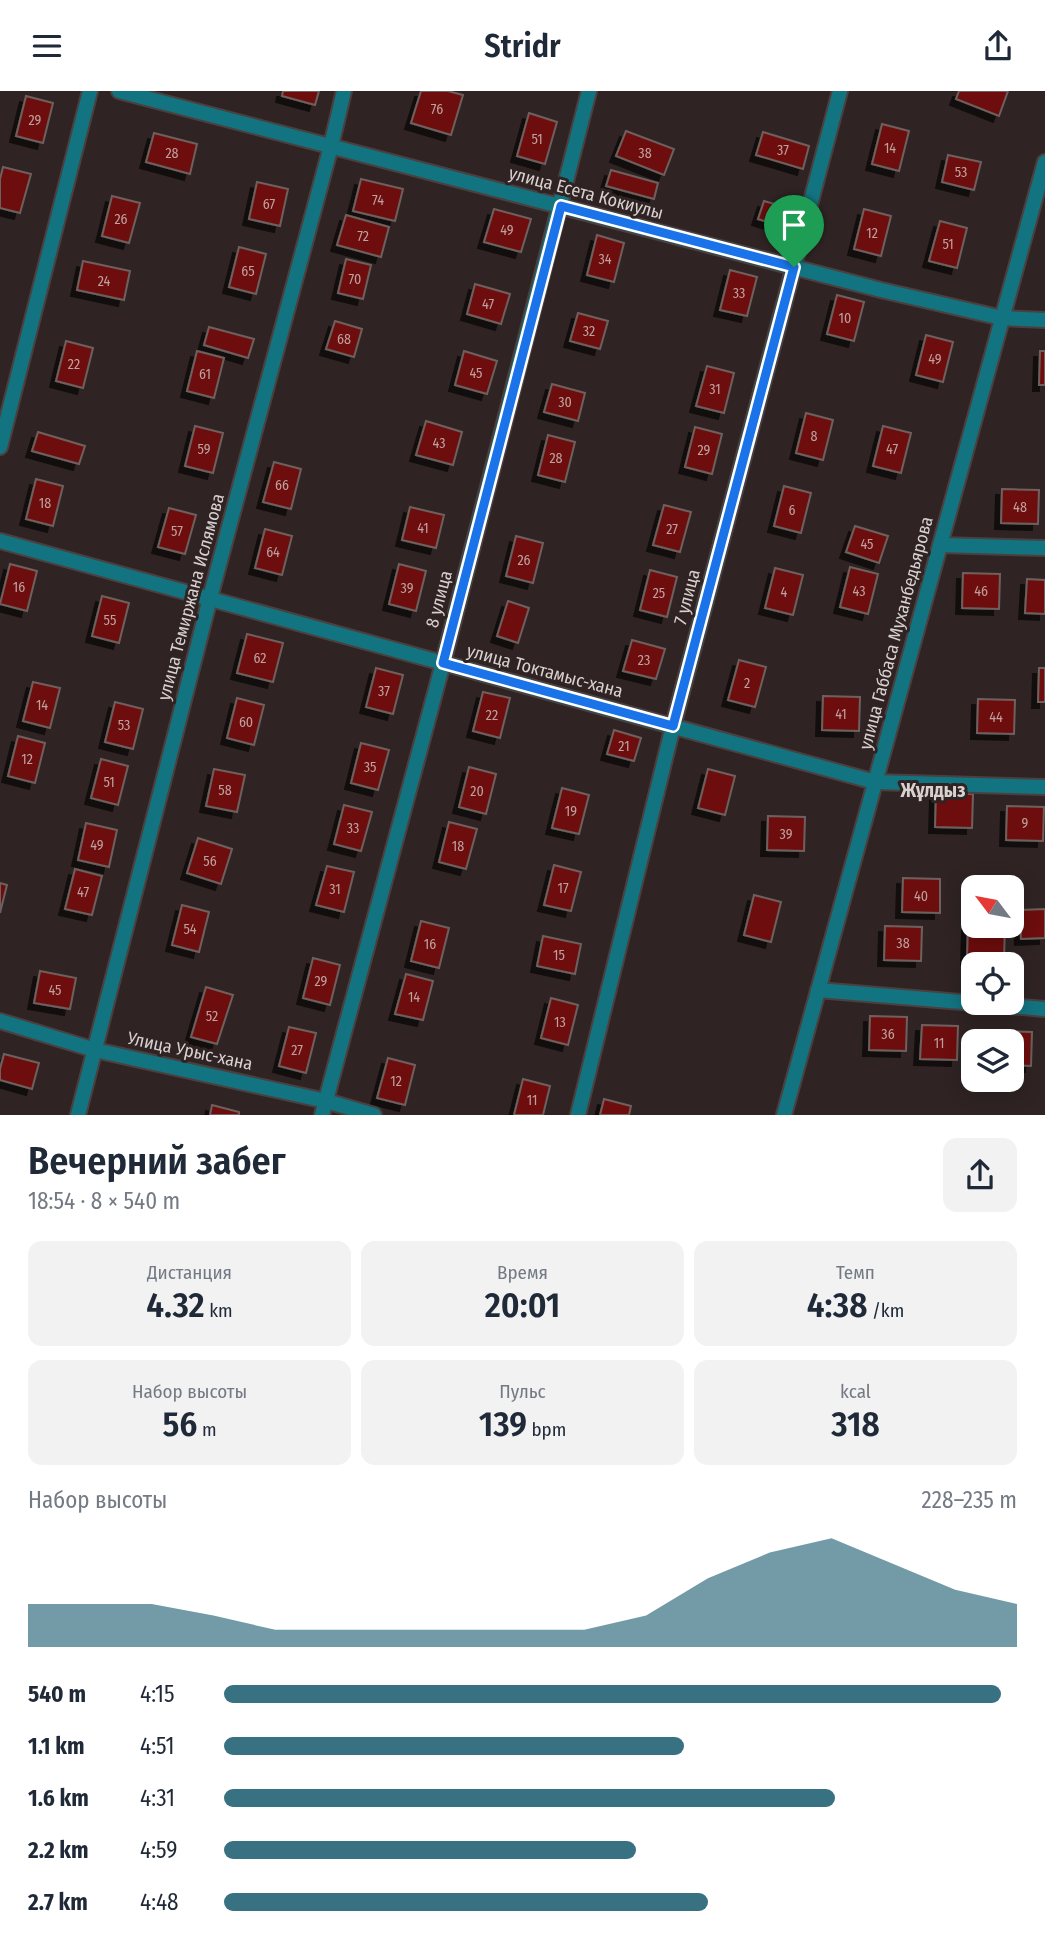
<!DOCTYPE html>
<html lang="ru">
<meta charset="utf-8">
<style>
body{margin:0;font-family:"Fira Sans Condensed",sans-serif;background:#f2f2f3;color:#1f2937;height:100vh;display:flex;flex-direction:column;font-size:26px;white-space:nowrap}
*{box-sizing:border-box;margin:0}
p{font-size:23px;color:#747a83}
.icon{flex:none;width:38px;height:38px;fill:none;stroke:currentColor;stroke-width:2;stroke-linecap:round;stroke-linejoin:round}
.map{position:relative;height:1024px;overflow:hidden}
.panel{display:flex;flex-direction:column;background:#fff;flex:1}
.panel>*{flex:none}
.needle{width:46px;rotate:302deg}
.fabs{position:absolute;left:961px;top:784px;display:grid;gap:14px}
.fabs a{display:grid;place-items:center;width:63px;height:63px;border-radius:14px;background:#fff;box-shadow:0 4px 18px #0003;font-size:35px}
.pin{position:absolute;display:grid;place-items:center;width:60px;height:60px;color:#fff;margin:-72px -30px;border-radius:50% 50% 50% 0;rotate:-45deg;box-shadow:0 0 7px #0007}
.pin .icon{rotate:45deg}
.round{display:grid;place-items:center;flex:none;width:74px;height:74px;border-radius:14px;background:#f2f2f3}
.summary{display:flex;align-items:center;justify-content:space-between;height:119px;padding:0 28px}
h1{font-size:38px;font-weight:600;line-height:52px}
.stats{display:grid;grid-template-columns:repeat(3,1fr);gap:10px;height:119px;padding:7px 28px}
.stats div{display:grid;align-content:center;border-radius:14px;background:#f2f2f3;text-align:center}
.stats b{font-size:35px;font-weight:600}
.stats small{font-size:19px;font-weight:400}
.stats p{font-size:19px}
.chart{height:196px;padding:14px 28px}
.chart p{display:flex;justify-content:space-between}
.chart svg{width:100%;height:126px;margin-top:7px;fill:#377182;opacity:.7}
ul{padding:0 28px;list-style:none;font-size:23px}
li{display:grid;grid-template-columns:112px 84px 1fr;align-items:center;height:52px}
li i{height:18px;border-radius:9px;background:#377182}
header{display:flex;justify-content:space-between;align-items:center;height:91px;padding:0 28px;background:#fff;font-size:32px;font-weight:600}
.map>svg:first-child{display:block}
</style>
<header><svg class="icon" aria-label="menu" viewBox="0 0 24 24"><path d="M4 6h16M4 12h16M4 18h16"/></svg>Stridr<svg class="icon" aria-label="share" viewBox="0 0 24 24"><path d="M12 15V3M7 8l5-5 5 5M5 13v7h14v-7"/></svg></header>
<div class="map">
<svg width="1045" height="1024" viewBox="0 0 1045 1024">
<defs>
<filter id="shadow"><feDropShadow dx="-6" dy="6" stdDeviation="0" flood-color="#0009"/></filter>
</defs>
<rect width="100%" height="100%" fill="#2f2423"/>
<g fill="#6e110d" stroke="#6d605e" stroke-width="2" filter="url(#shadow)">
<path d="M283,0H319L315,14L282,5Z"/>
<path d="M421,0H448L463,4L451,44L411,32Z"/>
<path d="M959,0H1008L999,25L956,8Z"/>
<path d="M26,5L53,12L43,52L16,45Z"/>
<path d="M529,22L557,31L545,73L517,65Z"/>
<path d="M882,33L909,40L899,80L872,73Z"/>
<path d="M626,40L674,58L664,84L616,65Z"/>
<path d="M763,41L809,55L803,78L756,64Z"/>
<path d="M154,42L197,53L190,83L146,71Z"/>
<path d="M948,64L981,71L974,99L942,91Z"/>
<path d="M3,76L31,83L20,122L0,117V88Z"/>
<path d="M611,79L658,92L654,108L606,95Z"/>
<path d="M361,88L403,98L395,130L353,120Z"/>
<path d="M257,91L288,98L280,135L249,128Z"/>
<path d="M112,105L140,112L129,152L102,145Z"/>
<path d="M764,110L785,116L780,135L758,128Z"/>
<path d="M494,118L531,128L521,161L484,151Z"/>
<path d="M864,118L891,125L881,165L854,158Z"/>
<path d="M346,124L389,136L381,166L337,154Z"/>
<path d="M940,130L967,137L957,177L929,170Z"/>
<path d="M597,144L624,152L614,191L587,184Z"/>
<path d="M239,156L266,163L256,203L229,196Z"/>
<path d="M346,168L371,174L363,208L338,202Z"/>
<path d="M83,170L130,180L124,209L77,199Z"/>
<path d="M730,179L757,186L747,225L720,219Z"/>
<path d="M475,193L510,203L501,233L467,223Z"/>
<path d="M837,204L864,211L854,250L827,243Z"/>
<path d="M578,222L608,230L600,258L570,250Z"/>
<path d="M335,230L362,238L354,266L326,258Z"/>
<path d="M209,236L254,248L248,267L204,254Z"/>
<path d="M926,244L953,251L943,291L916,284Z"/>
<path d="M66,250L93,257L83,297L56,290Z"/>
<path d="M197,260L224,267L214,307L187,300Z"/>
<path d="M464,260L497,270L487,303L455,294Z"/>
<path d="M1040,260H1045V294H1039Z"/>
<path d="M707,275L734,282L724,322L696,315Z"/>
<path d="M552,293L585,302L578,330L544,321Z"/>
<path d="M806,322L833,329L823,369L796,362Z"/>
<path d="M426,330L462,341L453,374L416,364Z"/>
<path d="M195,335L223,342L213,382L185,375Z"/>
<path d="M883,335L911,342L901,382L873,375Z"/>
<path d="M695,336L722,343L712,383L685,376Z"/>
<path d="M38,341L85,355L79,373L32,360Z"/>
<path d="M548,344L575,351L565,391L538,384Z"/>
<path d="M274,371L301,378L291,418L263,411Z"/>
<path d="M36,388L63,395L53,435L26,428Z"/>
<path d="M784,395L811,402L801,442L774,435Z"/>
<path d="M1002,398L1039,399L1038,433L1001,432Z"/>
<path d="M664,414L691,421L680,461L653,454Z"/>
<path d="M410,416L444,424L436,457L402,449Z"/>
<path d="M169,417L196,424L185,463L158,456Z"/>
<path d="M855,435L888,445L879,472L846,461Z"/>
<path d="M265,438L292,445L282,484L255,477Z"/>
<path d="M516,445L543,452L533,492L506,485Z"/>
<path d="M10,473L37,480L27,520L0,513Z"/>
<path d="M399,473L426,480L416,520L389,513Z"/>
<path d="M850,476L878,483L868,523L840,516Z"/>
<path d="M775,477L803,484L793,524L765,517Z"/>
<path d="M650,479L677,486L667,526L640,519Z"/>
<path d="M963,482L1000,483L999,518L962,517Z"/>
<path d="M1027,488L1045,489V523L1025,522Z"/>
<path d="M102,505L129,512L119,552L92,545Z"/>
<path d="M508,510L529,517L518,552L497,545Z"/>
<path d="M247,543L283,552L273,591L237,582Z"/>
<path d="M632,549L665,558L656,588L623,580Z"/>
<path d="M739,569L766,576L755,616L728,609Z"/>
<path d="M376,577L403,584L393,623L366,616Z"/>
<path d="M1039,577H1045V611H1038Z"/>
<path d="M33,591L60,597L50,637L23,630Z"/>
<path d="M483,601L510,607L500,647L473,640Z"/>
<path d="M823,605L860,606L859,640L822,639Z"/>
<path d="M237,607L264,614L254,654L227,647Z"/>
<path d="M978,608L1015,609L1014,643L977,642Z"/>
<path d="M115,611L143,618L133,658L105,651Z"/>
<path d="M614,639L641,647L634,670L607,663Z"/>
<path d="M18,645L45,652L35,692L8,685Z"/>
<path d="M361,652L389,659L378,699L351,692Z"/>
<path d="M101,668L128,675L118,714L91,707Z"/>
<path d="M469,676L496,683L486,723L459,716Z"/>
<path d="M214,678L245,684L237,721L206,715Z"/>
<path d="M708,678L735,685L725,724L698,717Z"/>
<path d="M562,697L589,704L579,743L552,737Z"/>
<path d="M936,702L973,703L972,737L935,736Z"/>
<path d="M344,714L372,721L361,760L334,753Z"/>
<path d="M1007,715L1044,716L1043,750L1006,749Z"/>
<path d="M768,725L805,726L804,760L767,759Z"/>
<path d="M449,731L477,738L466,778L439,771Z"/>
<path d="M86,732L117,739L109,776L78,769Z"/>
<path d="M198,747L232,758L221,793L187,782Z"/>
<path d="M554,774L581,781L571,820L544,814Z"/>
<path d="M327,775L354,781L344,821L316,814Z"/>
<path d="M75,778L102,785L92,824L65,818Z"/>
<path d="M903,787L940,788V822L902,821Z"/>
<path d="M0,792L7,794L0,822Z"/>
<path d="M754,804L781,811L771,851L744,844Z"/>
<path d="M182,814L209,821L199,861L172,854Z"/>
<path d="M1045,818V847L1021,848L1020,819Z"/>
<path d="M421,830L449,837L439,877L411,870Z"/>
<path d="M968,834L1005,835L1004,869L967,868Z"/>
<path d="M885,835L922,836L921,870L884,869Z"/>
<path d="M543,845L581,853L575,883L537,875Z"/>
<path d="M313,867L340,874L330,914L303,907Z"/>
<path d="M40,880L76,887L70,918L34,912Z"/>
<path d="M406,883L433,890L423,929L395,923Z"/>
<path d="M206,896L233,904L217,953L191,946Z"/>
<path d="M551,907L578,914L568,954L541,947Z"/>
<path d="M870,925L907,926L906,960L869,959Z"/>
<path d="M922,934L958,935L957,969L920,968Z"/>
<path d="M289,936L316,942L306,982L279,975Z"/>
<path d="M995,940L1032,941L1031,975L1012,974V950H995Z"/>
<path d="M4,963L39,972L32,998L0,989V978Z"/>
<path d="M388,967L415,974L405,1014L377,1007Z"/>
<path d="M523,988L550,995L543,1024H514Z"/>
<path d="M604,1008L631,1015L629,1024H600Z"/>
<path d="M212,1014L239,1021V1024H210Z"/>
</g>
<g fill="none" stroke-linecap="round" stroke-linejoin="round">
<defs>
<g id="minor">
<path d="M119,0L881,199L1002,227L1045,229"/>
<path d="M0,356L90,0"/>
<path d="M0,450L875,691L1045,696"/>
<path d="M940,454L1045,457"/>
<path d="M818,899L1045,918"/>
<path d="M0,930L95,959L326,1010L374,1024"/>
<path d="M78,1024L210,507L331,55L344,0"/>
<path d="M322,1024L443,572L589,0"/>
<path d="M578,1024L673,635L840,0"/>
<path d="M784,1024L1045,71"/>
</g>
</defs>
<use href="#minor" stroke="#4a403f" stroke-width="18"/>
<use href="#minor" stroke="#137481" stroke-width="14"/>
</g>
<g fill="none" stroke-linecap="round" stroke-linejoin="round">
<defs>
<path id="route" d="M561,115L794,176L673,635L443,572Z"/>
</defs>
<use href="#route" stroke="#fff" stroke-width="14"/>
<use href="#route" stroke="#1a73e8" stroke-width="9"/>
</g>
<g text-anchor="middle" dominant-baseline="central" stroke-width="6" stroke-linejoin="round" paint-order="stroke">
<g font-size="14" fill="#bea19f">
<text x="437" y="18">76</text>
<text x="35" y="29">29</text>
<text x="537" y="48">51</text>
<text x="890" y="57">14</text>
<text x="783" y="59">37</text>
<text x="172" y="62">28</text>
<text x="645" y="62">38</text>
<text x="961" y="81">53</text>
<text x="378" y="109">74</text>
<text x="269" y="113">67</text>
<text x="121" y="128">26</text>
<text x="507" y="139">49</text>
<text x="872" y="142">12</text>
<text x="363" y="145">72</text>
<text x="948" y="153">51</text>
<text x="605" y="168">34</text>
<text x="248" y="180">65</text>
<text x="355" y="188">70</text>
<text x="104" y="190">24</text>
<text x="739" y="202">33</text>
<text x="488" y="213">47</text>
<text x="845" y="227">10</text>
<text x="589" y="240">32</text>
<text x="344" y="248">68</text>
<text x="935" y="268">49</text>
<text x="74" y="273">22</text>
<text x="476" y="282">45</text>
<text x="205" y="283">61</text>
<text x="715" y="298">31</text>
<text x="565" y="311">30</text>
<text x="814" y="345">8</text>
<text x="439" y="352">43</text>
<text x="204" y="358">59</text>
<text x="892" y="358">47</text>
<text x="704" y="359">29</text>
<text x="556" y="367">28</text>
<text x="282" y="394">66</text>
<text x="45" y="412">18</text>
<text x="1020" y="416">48</text>
<text x="792" y="419">6</text>
<text x="423" y="437">41</text>
<text x="672" y="438">27</text>
<text x="177" y="440">57</text>
<text x="867" y="453">45</text>
<text x="273" y="461">64</text>
<text x="524" y="469">26</text>
<text x="19" y="496">16</text>
<text x="407" y="497">39</text>
<text x="859" y="500">43</text>
<text x="981" y="500">46</text>
<text x="784" y="501">4</text>
<text x="659" y="502">25</text>
<text x="110" y="529">55</text>
<text x="260" y="567">62</text>
<text x="644" y="569">23</text>
<text x="747" y="592">2</text>
<text x="384" y="600">37</text>
<text x="42" y="614">14</text>
<text x="841" y="623">41</text>
<text x="492" y="624">22</text>
<text x="996" y="626">44</text>
<text x="246" y="631">60</text>
<text x="124" y="634">53</text>
<text x="624" y="655">21</text>
<text x="27" y="668">12</text>
<text x="370" y="676">35</text>
<text x="109" y="691">51</text>
<text x="225" y="699">58</text>
<text x="477" y="700">20</text>
<text x="571" y="720">19</text>
<text x="1025" y="732">9</text>
<text x="353" y="737">33</text>
<text x="786" y="743">39</text>
<text x="97" y="754">49</text>
<text x="458" y="755">18</text>
<text x="210" y="770">56</text>
<text x="563" y="797">17</text>
<text x="335" y="798">31</text>
<text x="83" y="801">47</text>
<text x="921" y="805">40</text>
<text x="190" y="838">54</text>
<text x="903" y="852">38</text>
<text x="430" y="853">16</text>
<text x="559" y="864">15</text>
<text x="321" y="890">29</text>
<text x="55" y="899">45</text>
<text x="414" y="906">14</text>
<text x="212" y="925">52</text>
<text x="560" y="931">13</text>
<text x="888" y="943">36</text>
<text x="939" y="952">11</text>
<text x="297" y="959">27</text>
<text x="396" y="990">12</text>
<text x="532" y="1009">11</text>
</g>
<g font-size="18" fill="#d8d1d0" stroke="#2f2423">
<text transform="translate(586 102) rotate(15)">улица Есета Кокиулы</text>
<text transform="translate(191 506) rotate(-75)">улица Темиржана Ислямова</text>
<text transform="translate(687 506) rotate(-75)">7 улица</text>
<text transform="translate(439 508) rotate(-75)">8 улица</text>
<text transform="translate(896 542) rotate(-75)">улица Габбаса Муханбедьярова</text>
<text transform="translate(545 580) rotate(15)">улица Токтамыс-хана</text>
<text transform="translate(190 960) rotate(12)">Улица Урыс-хана</text>
</g>
<g font-size="19" font-weight="bold" fill="#d8d1d0" stroke="#2f2423">
<text x="933" y="699">Жұлдыз</text>
</g>
</g>
</svg>
<div class="fabs">
<a><svg class="needle" viewBox="-14 -14 28 28"><path d="M0-13l5 13h-10z" fill="#e53935"/><path d="M0 13l5-13h-10z" fill="#747a83"/></svg></a>
<a><svg class="icon" aria-label="locate" viewBox="0 0 24 24"><circle cx="12" cy="12" r="6"/><path d="M12 2v4M12 18v4M2 12h4M18 12h4"/></svg></a>
<a><svg class="icon" aria-label="layers" viewBox="0 0 24 24"><path d="M12 4l9 5-9 5-9-5zM3 14l9 5 9-5"/></svg></a>
</div>
<div class="pin" style="left:794px;top:176px;background:#1e9e55"><svg class="icon" aria-label="arrive" viewBox="0 0 24 24"><path d="M6 21V4h12l-3 4 3 4H6"/></svg></div>
</div>
<section class="panel">
<div class="summary"><div><h1>Вечерний забег</h1><p>18:54 · 8 × 540 m</p></div><a class="round"><svg class="icon" aria-label="share" viewBox="0 0 24 24"><path d="M12 15V3M7 8l5-5 5 5M5 13v7h14v-7"/></svg></a></div>
<div class="stats">
<div><p>Дистанция</p><b>4.32<small> km</small></b></div>
<div><p>Время</p><b>20:01</b></div>
<div><p>Темп</p><b>4:38<small> /km</small></b></div>
</div>
<div class="stats">
<div><p>Набор высоты</p><b>56<small> m</small></b></div>
<div><p>Пульс</p><b>139<small> bpm</small></b></div>
<div><p>kcal</p><b>318</b></div>
</div>
<div class="chart"><p><span>Набор высоты</span>228–235 m</p>
<svg viewBox="0 0 160 44" preserveAspectRatio="none"><path d="M0 44V29L10 29L20 29L30 33L40 38L50 38L60 38L70 38L80 38L90 38L100 33L110 20L120 11L130 6L140 15L150 24L160 29V44z"/></svg>
</div>
<ul>
<li><b>540 m</b>4:15<i style="width:98%"></i></li>
<li><b>1.1 km</b>4:51<i style="width:58%"></i></li>
<li><b>1.6 km</b>4:31<i style="width:77%"></i></li>
<li><b>2.2 km</b>4:59<i style="width:52%"></i></li>
<li><b>2.7 km</b>4:48<i style="width:61%"></i></li>
</ul>
</section>
